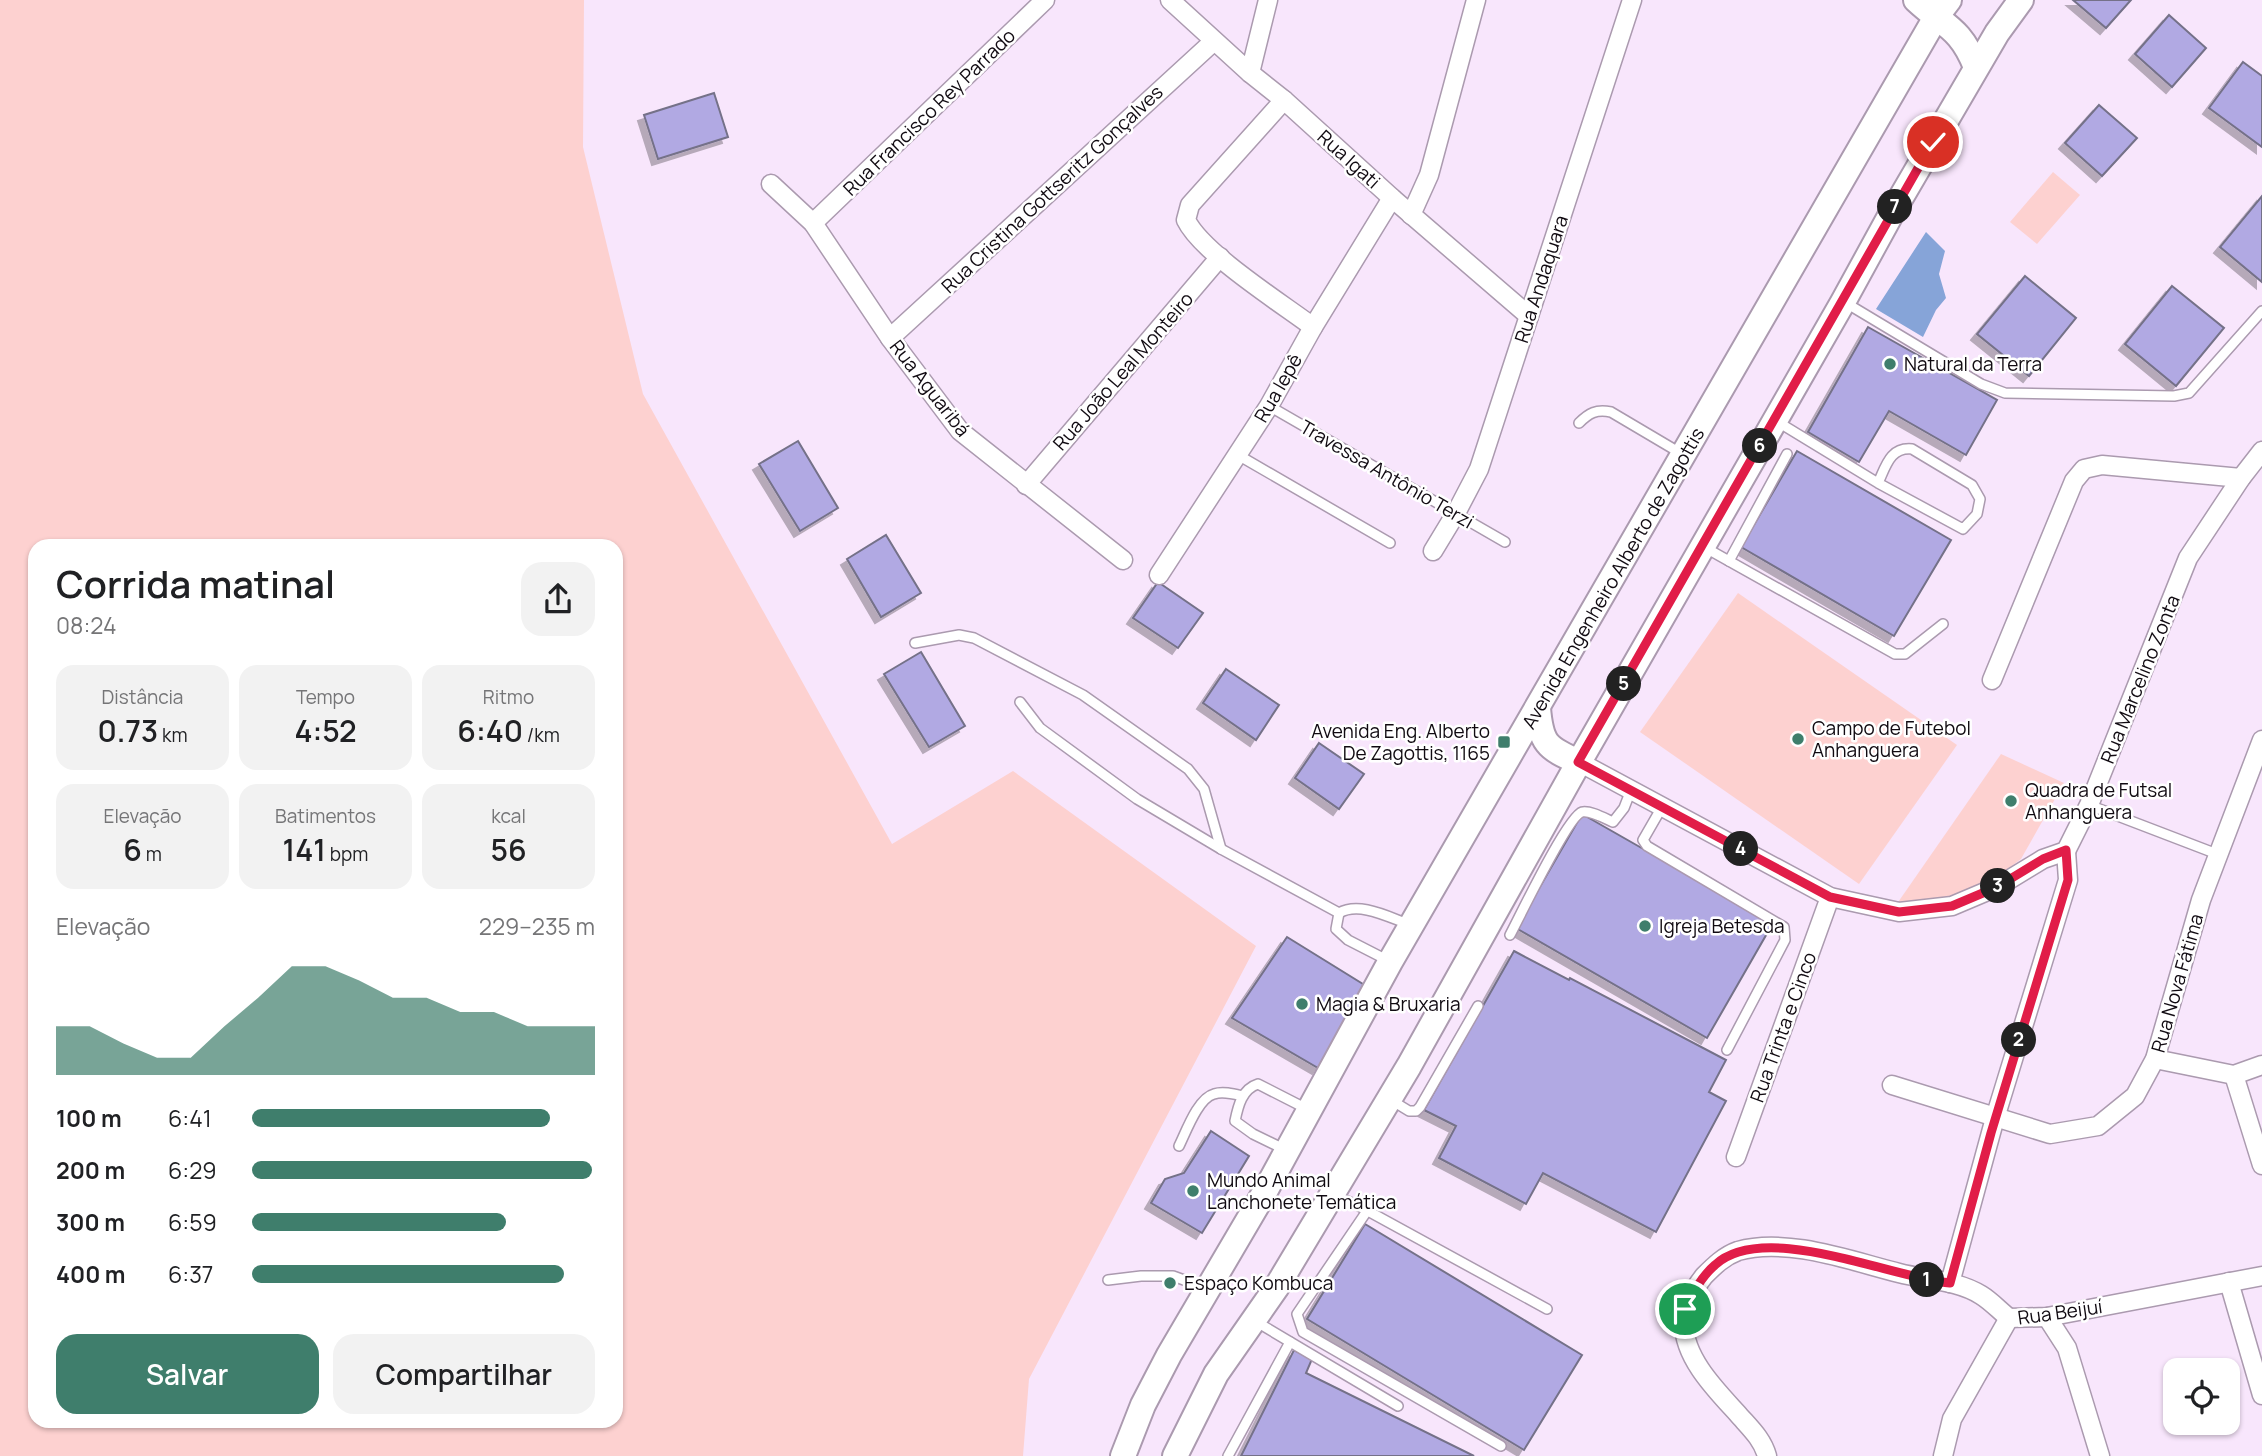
<!DOCTYPE html>
<html lang="pt">
<meta charset="utf-8">
<style>
body{margin:0;font-family:Manrope,sans-serif;background:#f2f2f2;color:#202124;height:100vh;display:flex;flex-direction:column;font-size:26px;white-space:nowrap}
*{box-sizing:border-box;margin:0}
p{font-size:23px;color:#757577}
.icon{flex:none;width:38px;height:38px;fill:none;stroke:currentColor;stroke-width:2;stroke-linecap:round;stroke-linejoin:round}
.map{position:relative;flex:1;overflow:hidden}
.details{position:absolute;left:28px;top:539px;width:595px;height:889px;display:flex;flex-direction:column;background:#fff;border-radius:21px;box-shadow:0 2px 5px #0004}
.details>*{flex:none}
.tools{position:absolute;left:2163px;top:1358px;display:grid;gap:14px}
.tools a{display:grid;place-items:center;width:77px;height:77px;border-radius:14px;background:#fff;box-shadow:0 2px 5px #0004;font-size:35px}
.pin{position:absolute;display:grid;place-items:center;width:60px;height:60px;color:#fff;margin:-30px;border:4px solid #fff;border-radius:50%;box-shadow:0 2px 7px #0007}
.km{position:absolute;width:35px;height:35px;margin:-18px;border-radius:50%;background:#222;color:#fff;font-size:19px;line-height:35px;text-align:center}
.round{display:grid;place-items:center;flex:none;width:74px;height:74px;border-radius:21px;background:#f2f2f2}
.summary{display:flex;align-items:center;justify-content:space-between;height:119px;padding:0 28px}
h1{font-size:38px;font-weight:600;line-height:52px}
.stats{display:grid;grid-template-columns:repeat(3,1fr);gap:10px;height:119px;padding:7px 28px}
.stats div{display:grid;align-content:center;border-radius:18px;background:#f2f2f2;text-align:center}
.stats b{font-size:30px;font-weight:600}
.stats small{font-size:19px;font-weight:400}
.stats p{font-size:19px}
.chart{height:196px;padding:14px 28px}
.chart p{display:flex;justify-content:space-between}
.chart svg{width:100%;height:126px;margin-top:7px;fill:#3f7e6c;opacity:.7}
.action{display:flex;gap:14px;margin-top:auto;padding:14px 28px}
.action a{flex:1;height:80px;border-radius:21px;background:#3f7e6c;color:#fff;font-size:28px;font-weight:600;line-height:80px;text-align:center}
.action a+a{background:#f2f2f2;color:#202124}
ul{padding:0 28px;list-style:none;font-size:23px}
li{display:grid;grid-template-columns:112px 84px 1fr;align-items:center;height:52px}
li i{height:18px;border-radius:9px;background:#3f7e6c}
.map>svg:first-child{display:block}
</style>
<div class="map">
<svg width="2262" height="1456" viewBox="0 0 2262 1456">
<defs>
<filter id="shadow"><feDropShadow dx="-6" dy="6" stdDeviation="0" flood-color="#0004"/></filter>
</defs>
<rect width="100%" height="100%" fill="#f8e6fc"/>
<g fill="#fdd1d0" fill-rule="evenodd">
<path d="M0,0H584L583,147L643,394L892,844L1013,771L1256,946L1029,1379L1023,1456H0ZM35,546H616V1421H35Z"/>
<path d="M2053,172L2080,195L2037,244L2010,222Z"/>
<path d="M1738,593L1957,745L1859,884L1640,732Z"/>
<path d="M2001,754L2064,783L2021,859L1987,885L1963,896L1894,908Z"/>
</g>
<path fill="#86a4d8" d="M1926,232L1945,251L1939,274L1946,298L1936,310L1923,337L1876,309Z"/>
<g fill="#b1a9e3" stroke="#747188" stroke-width="2" filter="url(#shadow)">
<path d="M2073,0H2131L2106,28Z"/>
<path d="M2169,15L2206,48L2172,87L2135,54Z"/>
<path d="M2243,62L2262,76V147L2209,108Z"/>
<path d="M714,93L728,137L658,159L644,115Z"/>
<path d="M2099,105L2137,138L2102,176L2065,143Z"/>
<path d="M2262,196V282L2220,247Z"/>
<path d="M2025,276L2076,318L2029,376L1977,334Z"/>
<path d="M2172,286L2224,328L2176,386L2125,344Z"/>
<path d="M1868,327L1997,400L1966,455L1889,411L1859,462L1808,432Z"/>
<path d="M798,441L838,508L800,531L759,464Z"/>
<path d="M1797,451L1951,540L1894,636L1741,547Z"/>
<path d="M886,535L921,593L881,617L847,559Z"/>
<path d="M1158,582L1203,613L1178,648L1133,618Z"/>
<path d="M921,652L965,726L929,747L884,674Z"/>
<path d="M1226,669L1279,705L1256,740L1203,703Z"/>
<path d="M1319,743L1364,774L1339,809L1295,778Z"/>
<path d="M1582,814L1773,923L1707,1038L1516,928Z"/>
<path d="M1287,937L1371,989L1318,1068L1232,1018Z"/>
<path d="M1514,951L1569,980L1570,978L1726,1060L1709,1092L1726,1101L1656,1232L1543,1173L1526,1204L1439,1158L1456,1126L1424,1110Z"/>
<path d="M1211,1131L1249,1156L1202,1233L1151,1203L1165,1179L1184,1173Z"/>
<path d="M1365,1224L1582,1355L1524,1450L1307,1319Z"/>
<path d="M1294,1350L1312,1359L1306,1373L1474,1456H1241Z"/>
</g>
<g fill="none" stroke-linecap="round" stroke-linejoin="round">
<defs>
<g id="lane">
<path d="M1846,303L1981,384L2005,393L2174,396L2189,393L2262,311"/>
<path d="M1269,406L1505,542"/>
<path d="M1778,422L1878,483L1963,529L1977,514L1980,499L1972,485L1912,449C1890,447 1886,466 1878,483"/>
<path d="M1579,423C1589,413 1596,409 1611,412L1682,454"/>
<path d="M1238,455L1390,543"/>
<path d="M1704,547L1895,654H1905L1943,624"/>
<path d="M1729,561L1787,454"/>
<path d="M915,643L959,635L974,638L1083,695L1188,769L1204,789L1221,849"/>
<path d="M1020,702L1040,728L1137,799L1221,849L1339,913C1360,901 1390,918 1411,925"/>
<path d="M2089,805L2217,854"/>
<path d="M1662,807L1643,840L1647,846L1784,927L1785,940L1727,1050"/>
<path d="M1339,913L1336,929L1348,940L1389,961"/>
<path d="M1510,935C1520,916 1568,816 1582,812C1590,810 1606,819 1613,822L1624,808L1631,790"/>
<path d="M1391,1100L1409,1111H1416L1420,1107L1478,1006"/>
<path d="M1179,1146C1186,1132 1198,1098 1214,1094C1223,1091 1234,1094 1242,1096"/>
<path d="M1286,1150L1253,1134L1235,1121C1238,1106 1242,1089 1258,1084L1307,1109"/>
<path d="M1333,1195L1357,1205L1547,1309"/>
<path d="M1367,1211L1297,1314L1303,1332L1501,1446"/>
<path d="M1108,1280L1141,1276H1173L1206,1288"/>
<path d="M1255,1321L1398,1406"/>
<path d="M1228,1456L1290,1342"/>
</g>
<g id="street">
<path d="M1170,0L1250,73L1284,100L1392,198L1529,316"/>
<path d="M1250,73L1268,0"/>
<path d="M1284,100L1190,205L1186,220C1202,253 1281,303 1313,327"/>
<path d="M771,184L813,223L890,338L960,431L1123,560"/>
<path d="M1411,215L1429,175L1476,0"/>
<path d="M813,223L1045,0"/>
<path d="M890,338L1214,41"/>
<path d="M1026,485L1220,257"/>
<path d="M1433,551L1456,513L1479,469L1632,0"/>
<path d="M1159,575L1269,406L1313,327L1392,198"/>
<path d="M1992,680L2074,481L2084,469L2102,465L2241,478"/>
<path d="M1579,762L1830,897L1899,912L1952,906L1997,887L2043,859L2066,851L2089,805L2188,558L2241,478L2262,451"/>
<path d="M2155,1059L2234,1075L2262,1065"/>
<path d="M2234,1075L2262,1165"/>
<path d="M1892,1085L2050,1134L2098,1126L2135,1096L2155,1059L2201,900L2262,740"/>
<path d="M1736,1157L1830,897"/>
<path d="M2229,1282L2262,1395"/>
<path d="M1950,1283L1995,1118L2068,880L2066,851"/>
<path d="M2047,1317L2067,1348L2100,1456"/>
<path d="M2009,1318L2047,1317L2262,1276"/>
<path d="M1767,1456C1762,1438 1749,1427 1737,1413C1716,1390 1684,1358 1684,1324C1684,1306 1693,1290 1704,1276C1714,1266 1724,1256 1738,1251C1787,1237 1851,1261 1899,1273C1926,1280 1957,1280 1981,1295C1991,1301 2000,1311 2009,1318"/>
<path d="M1943,1456L1952,1419L2009,1318"/>
</g>
<g id="secondary">
<path d="M1916,0C1945,27 1960,27 1976,67"/>
<path d="M1538,708C1541,743 1546,748 1579,762"/>
<path d="M1123,1456L1143,1405L1169,1355L1263,1195L1390,962L1936,17L1949,0"/>
<path d="M1175,1456L1216,1374L1276,1288L1409,1066L1579,762L1843,302L1889,218L1997,33L2021,0"/>
</g>
</defs>
<use href="#lane" stroke="#ab9aaf" stroke-width="12"/>
<use href="#street" stroke="#ab9aaf" stroke-width="21"/>
<use href="#secondary" stroke="#ab9aaf" stroke-width="28"/>
<use href="#lane" stroke="#fff" stroke-width="9"/>
<use href="#street" stroke="#fff" stroke-width="18"/>
<use href="#secondary" stroke="#fff" stroke-width="24"/>
</g>
<g fill="none" stroke-linecap="round" stroke-linejoin="round">
<defs>
<path id="route" d="M1685,1309C1693,1293 1701,1277 1715,1265C1764,1220 1889,1277 1950,1283L1991,1133L2068,880L2066,850L2043,859L1997,887L1952,906L1899,912L1830,897L1578,762L1933,142"/>
</defs>
<use href="#route" stroke="#fff" stroke-width="14"/>
<use href="#route" stroke="#e11d48" stroke-width="9"/>
</g>
<g fill="#3f7e6c" stroke="#fff" stroke-width="2.5">
<circle cx="1890" cy="364" r="7"/>
<circle cx="1798" cy="739" r="7"/>
<rect x="1497" y="735" width="14" height="14" rx="3.5"/>
<circle cx="2011" cy="801" r="7"/>
<circle cx="1645" cy="926" r="7"/>
<circle cx="1302" cy="1004" r="7"/>
<circle cx="1193" cy="1191" r="7"/>
<circle cx="1170" cy="1283" r="7"/>
</g>
<g text-anchor="middle" dominant-baseline="central" stroke-width="5" stroke-linejoin="round" paint-order="stroke">
<g font-size="19" fill="#100a11" stroke="#fff">
<text transform="translate(929 112) rotate(-44)">Rua Francisco Rey Parrado</text>
<text transform="translate(1349 159) rotate(42)">Rua Igati</text>
<text transform="translate(1052 189) rotate(-43)">Rua Cristina Gottseritz Gonçalves</text>
<text transform="translate(1541 279) rotate(-72)">Rua Andaquara</text>
<text transform="translate(1123 371) rotate(-49)">Rua João Leal Monteiro</text>
<text transform="translate(930 388) rotate(52)">Rua Aguaribá</text>
<text transform="translate(1278 388) rotate(-60)">Rua Iepê</text>
<text transform="translate(1387 474) rotate(30)">Travessa Antônio Terzi</text>
<text transform="translate(1613 578) rotate(-60)">Avenida Engenheiro Alberto de Zagottis</text>
<text transform="translate(2140 679) rotate(-68)">Rua Marcelino Zonta</text>
<text transform="translate(2177 983) rotate(-74)">Rua Nova Fátima</text>
<text transform="translate(1783 1027) rotate(-70)">Rua Trinta e Cinco</text>
<text transform="translate(2060 1312) rotate(-8)">Rua Beijuí</text>
</g>
<g font-size="19" fill="#100a11" stroke="#fff" text-anchor="start">
<text x="1904" y="364">Natural da Terra</text>
<text x="1812" y="728">Campo de Futebol<tspan x="1812" dy="22">Anhanguera</tspan></text>
<text x="1490" y="731" text-anchor="end">Avenida Eng. Alberto<tspan x="1490" dy="22">De Zagottis, 1165</tspan></text>
<text x="2025" y="790">Quadra de Futsal<tspan x="2025" dy="22">Anhanguera</tspan></text>
<text x="1659" y="926">Igreja Betesda</text>
<text x="1316" y="1004">Magia &amp; Bruxaria</text>
<text x="1207" y="1180">Mundo Animal<tspan x="1207" dy="22">Lanchonete Temática</tspan></text>
<text x="1184" y="1283">Espaço Kombuca</text>
</g>
</g>
</svg>
<div class="tools">
<a><svg class="icon" aria-label="locate" viewBox="0 0 24 24"><circle cx="12" cy="12" r="6"/><path d="M12 2v4M12 18v4M2 12h4M18 12h4"/></svg></a>
</div>
<div class="pin" style="left:1685px;top:1309px;background:#1e9e55"><svg class="icon" aria-label="arrive" viewBox="0 0 24 24"><path d="M6 21V4h12l-3 4 3 4H6"/></svg></div>
<div class="pin" style="left:1933px;top:142px;background:#d93025"><svg class="icon" aria-label="check" viewBox="0 0 24 24"><path d="M5 12l5 5 9-10"/></svg></div>
<b class="km" style="left:1927px;top:1280px">1</b>
<b class="km" style="left:2019px;top:1040px">2</b>
<b class="km" style="left:1998px;top:886px">3</b>
<b class="km" style="left:1741px;top:849px">4</b>
<b class="km" style="left:1624px;top:684px">5</b>
<b class="km" style="left:1760px;top:446px">6</b>
<b class="km" style="left:1895px;top:207px">7</b>
<section class="details">
<div class="summary"><div><h1>Corrida matinal</h1><p>08:24</p></div><a class="round"><svg class="icon" aria-label="share" viewBox="0 0 24 24"><path d="M12 15V3M7 8l5-5 5 5M5 13v7h14v-7"/></svg></a></div>
<div class="stats">
<div><p>Distância</p><b>0.73<small> km</small></b></div>
<div><p>Tempo</p><b>4:52</b></div>
<div><p>Ritmo</p><b>6:40<small> /km</small></b></div>
</div>
<div class="stats">
<div><p>Elevação</p><b>6<small> m</small></b></div>
<div><p>Batimentos</p><b>141<small> bpm</small></b></div>
<div><p>kcal</p><b>56</b></div>
</div>
<div class="chart"><p><span>Elevação</span>229–235 m</p>
<svg viewBox="0 0 160 44" preserveAspectRatio="none"><path d="M0 44V27L10 27L20 33L30 38L40 38L50 27L60 17L70 6L80 6L90 11L100 17L110 17L120 22L130 22L140 27L150 27L160 27V44z"/></svg>
</div>
<ul>
<li><b>100 m</b>6:41<i style="width:87%"></i></li>
<li><b>200 m</b>6:29<i style="width:99%"></i></li>
<li><b>300 m</b>6:59<i style="width:74%"></i></li>
<li><b>400 m</b>6:37<i style="width:91%"></i></li>
</ul>
<div class="action"><a>Salvar</a><a>Compartilhar</a></div>
</section>
</div>
